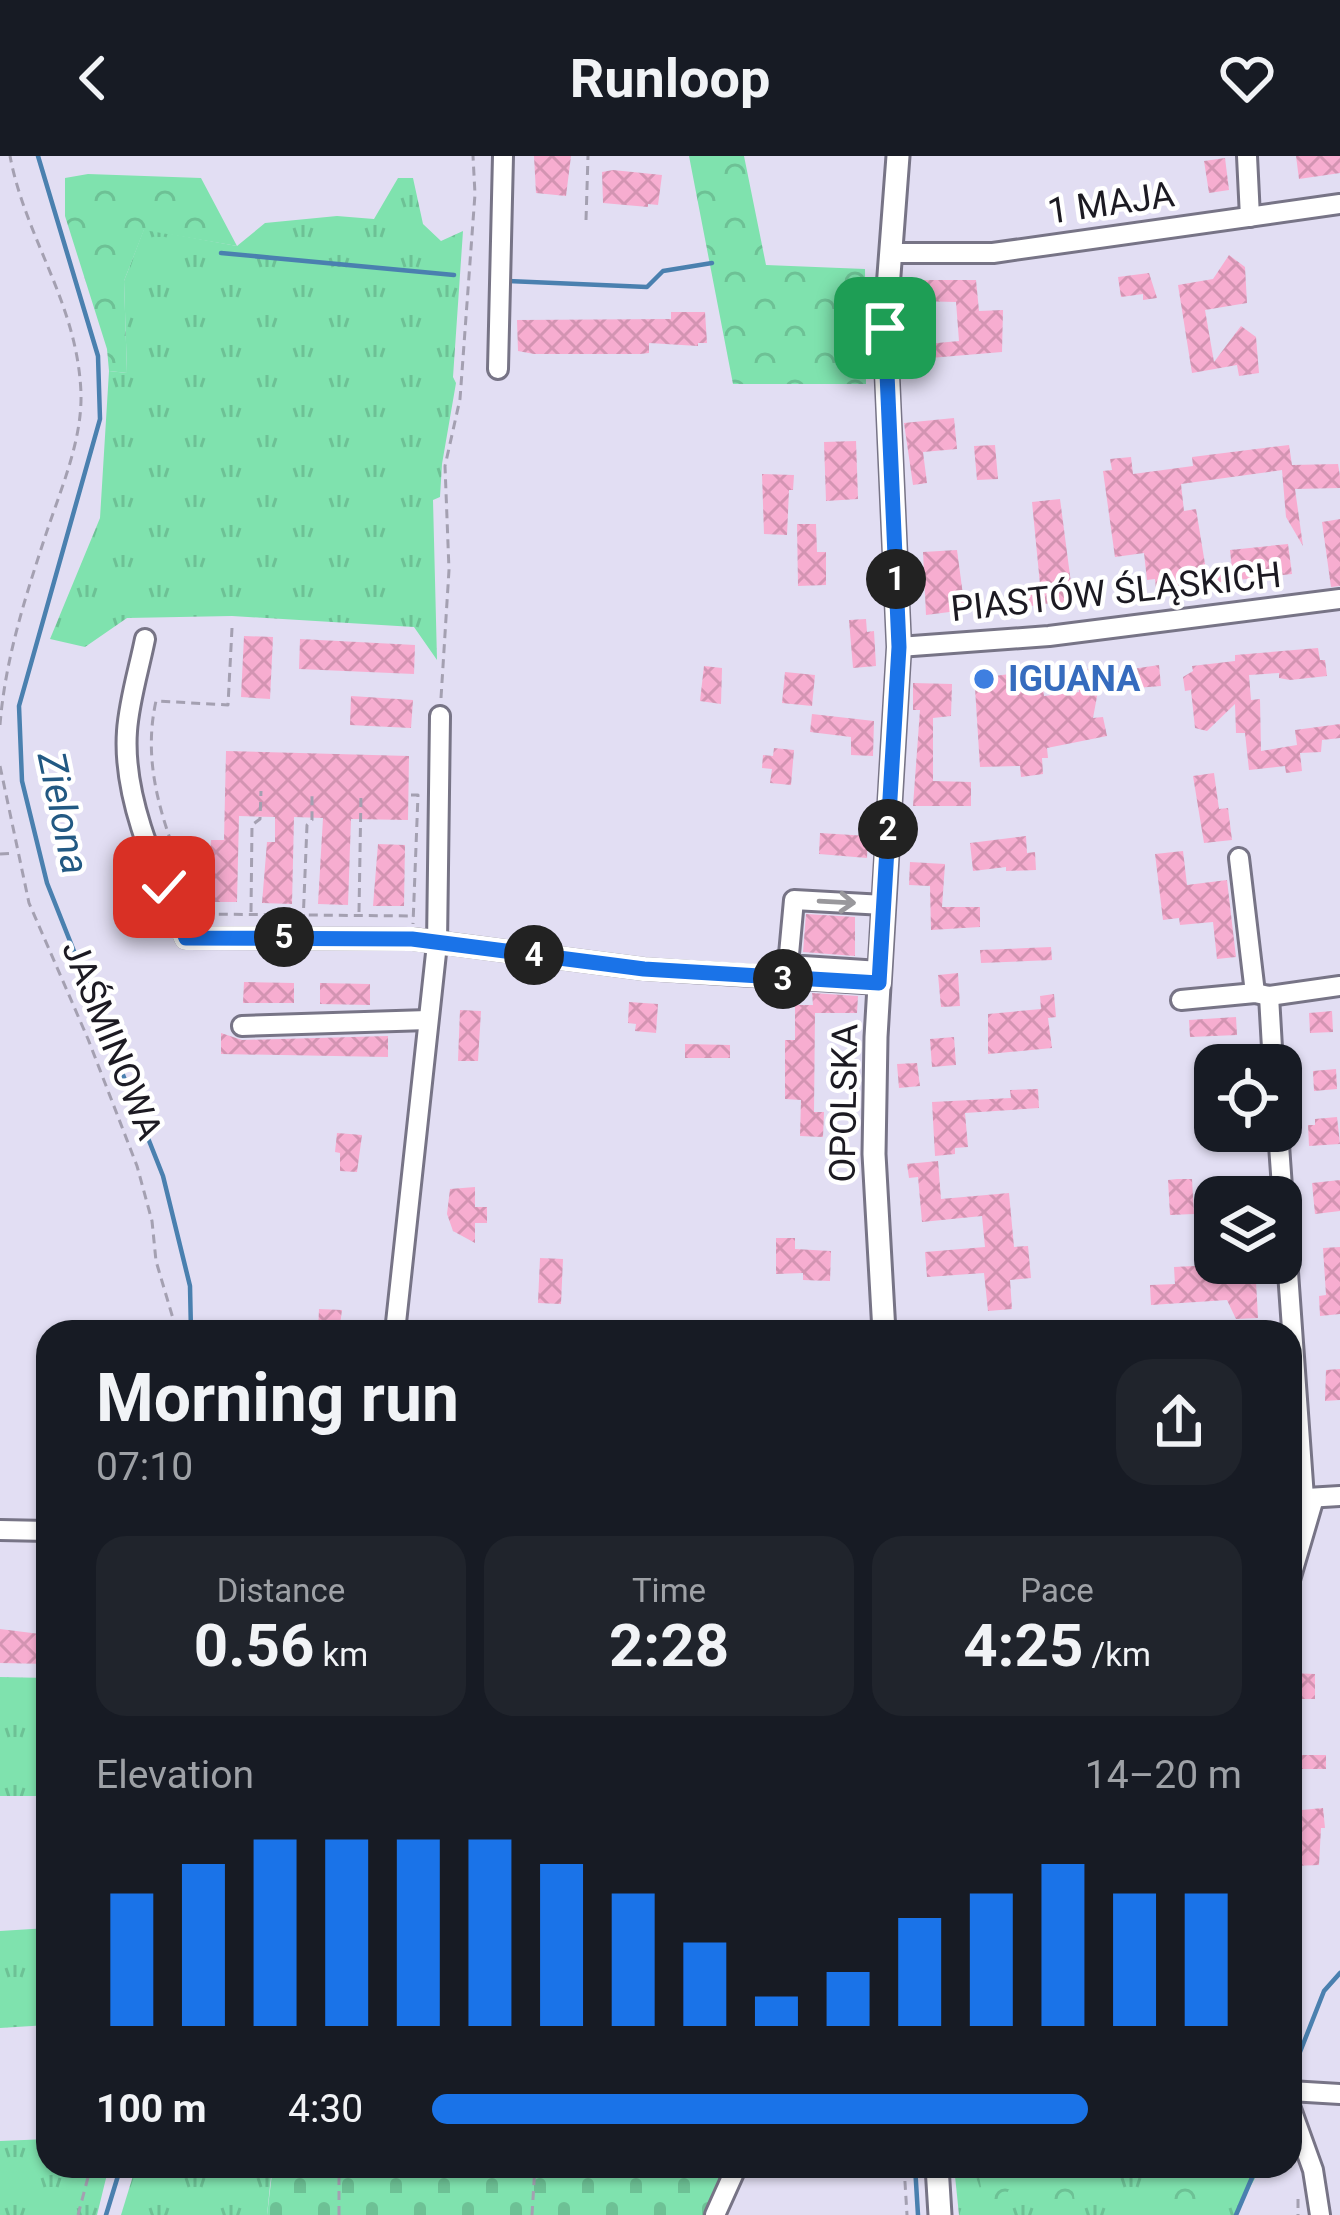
<!DOCTYPE html>
<meta charset="utf-8">
<style>
body{margin:0;font-family:Roboto,sans-serif;background:#20242c;color:#f1f3f6;height:100vh;display:flex;flex-direction:column;font-size:45px;white-space:nowrap}
*{box-sizing:border-box;margin:0}
p{font-size:39px;color:#9ea1a6}
.icon{flex:none;width:66px;height:66px;fill:none;stroke:currentColor;stroke-width:2;stroke-linecap:round;stroke-linejoin:round}
.map{position:relative;flex:1;overflow:hidden}
.sheet{position:absolute;left:36px;top:1164px;width:1266px;height:858px;display:flex;flex-direction:column;background:#171b24;border-radius:36px;box-shadow:0 3px 9px #0004}
.sheet>*{flex:none}
.buttons{position:absolute;left:1194px;top:888px;display:grid;gap:24px}
.buttons a{display:grid;place-items:center;width:108px;height:108px;border-radius:24px;background:#171b24;box-shadow:0 3px 9px #0004;font-size:60px}
.pin{position:absolute;display:grid;place-items:center;width:102px;height:102px;color:#fff;margin:-51px;border-radius:24px;box-shadow:0 6px 18px #0006}
.km{position:absolute;width:60px;height:60px;margin:-30px;border-radius:50%;background:#222;color:#fff;font-size:33px;line-height:60px;text-align:center}
.round{display:grid;place-items:center;flex:none;width:126px;height:126px;border-radius:36px;background:#20242c}
.head{display:flex;align-items:center;justify-content:space-between;height:204px;padding:0 60px}
h1{font-size:66px;font-weight:700;line-height:90px}
.stats{display:grid;grid-template-columns:repeat(3,1fr);gap:18px;height:204px;padding:12px 60px}
.stats div{display:grid;align-content:center;border-radius:30px;background:#20242c;text-align:center}
.stats b{font-size:60px;font-weight:700}
.stats small{font-size:33px;font-weight:400}
.stats p{font-size:33px}
.chart{height:336px;padding:24px 60px}
.chart p{display:flex;justify-content:space-between}
.chart svg{width:100%;height:216px;margin-top:12px;stroke:#1a73e8;stroke-width:6}
ul{padding:0 60px;list-style:none;font-size:39px}
li{display:grid;grid-template-columns:192px 144px 1fr;align-items:center;height:90px}
li i{height:30px;border-radius:15px;background:#1a73e8}
header{display:flex;justify-content:space-between;align-items:center;height:156px;padding:0 60px;background:#171b24;font-size:54px;font-weight:700}
.map>svg:first-child{display:block}
</style>
<header><svg class="icon" aria-label="back" viewBox="0 0 24 24"><path d="M15 5l-7 7 7 7"/></svg>Runloop<svg class="icon" aria-label="heart" viewBox="0 0 24 24"><path d="M12 20l-8-8c-3-5 5-10 8-4 3-6 11-1 8 4z"/></svg></header>
<div class="map">
<svg width="1340" height="2059" viewBox="0 0 1340 2059">
<defs>
<pattern id="grass-tufts" width="24" height="20" patternUnits="userSpaceOnUse" patternTransform="scale(3)"><rect width="24" height="20" fill="#7fe2ae"/><path d="M3 7l-1-3M5 7V3M7 7l1-3M15 17l-1-3M17 17v-4M19 17l1-3" fill="none" stroke="#6dc195"/></pattern>
<pattern id="forest-crowns" width="20" height="18" patternUnits="userSpaceOnUse" patternTransform="scale(3)"><rect width="20" height="18" fill="#7fe2ae"/><path d="M2 6a3 3 0 1 1 6 0M12 15a3 3 0 1 1 6 0" fill="none" stroke="#6dc195"/></pattern>
<pattern id="cemetery-stones" width="16" height="16" patternUnits="userSpaceOnUse" patternTransform="scale(3)"><rect width="16" height="16" fill="#7fe2ae"/><path d="M2 7V4a2 2 0 0 1 4 0v3zM10 15v-3a2 2 0 0 1 4 0v3z" fill="#6dc195"/></pattern>
<pattern id="building-cross-hatch" width="8" height="8" patternUnits="userSpaceOnUse" patternTransform="scale(3)"><rect width="8" height="8" fill="#f7add0"/><path d="M0 0l8 8M0 8l8-8" fill="none" stroke="#d394b2"/></pattern>
</defs>
<rect width="100%" height="100%" fill="#e2def3"/>
<g fill="url(#grass-tufts)">
<path d="M398,22H413L423,68L441,85L463,75L453,221L456,227L442,308L440,341L433,344L437,504L414,471L232,460L127,462L85,491L50,483L100,362L109,215L127,217L124,125L144,73L237,90L265,67L337,60L374,63Z"/>
<path d="M0,1521L48,1522V1640H0Z"/>
<path d="M48,1772V1869L0,1872V1775Z"/>
<path d="M48,1983V2010H109L97,2059H0V1985Z"/>
<path d="M136,2010H272L267,2059H121Z"/>
<path d="M954,2010H1262L1234,2059H959Z"/>
</g>
<g fill="url(#forest-crowns)">
<path d="M689,0H744L766,109L865,113L866,228H733Z"/>
<path d="M88,18L201,22L237,90L144,74L124,125L127,217L109,215L107,193L65,60V22Z"/>
<path d="M977,2010H1070L1075,2047L1059,2059L1009,2033L999,2059H978L982,2036Z"/>
<path d="M1157,2010H1244L1224,2059H1149Z"/>
</g>
<path fill="url(#cemetery-stones)" d="M273,2010H728L706,2059H267Z"/>
<g fill="none" stroke-linecap="round" stroke-linejoin="round">
<g stroke="#4a80af" stroke-width="4.5">
<path d="M38,0L98,200L100,263L19,550L22,625L47,727L163,1020L190,1130L191,1176"/>
<path d="M221,97L454,119"/>
<path d="M506,125L647,131L663,115L712,107"/>
<path d="M1300,1896L1324,1835L1340,1817"/>
<path d="M915,2010L918,2059"/>
<path d="M106,2059L121,2010"/>
<path d="M1236,2059L1257,2010"/>
</g>
</g>
<g fill="url(#building-cross-hatch)">
<path d="M534,0H571L566,40L536,37Z"/>
<path d="M1296,0H1340V17L1299,23Z"/>
<path d="M1225,2L1229,34L1209,37L1204,5Z"/>
<path d="M613,14L662,19L658,49L648,48V51L603,47L602,16Z"/>
<path d="M1229,99L1245,111L1247,147L1205,154L1214,206L1241,170L1256,181L1259,217L1239,220L1237,209L1192,217L1178,129L1213,123Z"/>
<path d="M1149,117L1157,142L1143,144V138L1121,141L1118,121Z"/>
<path d="M915,124H976L979,155L1003,154L1002,196L906,204L905,190L959,185L956,146L915,145Z"/>
<path d="M671,156H705L707,187H698V190L649,187V197L640,198H534L518,195L517,164L671,163Z"/>
<path d="M954,262L957,293L923,296L927,327L913,329L904,267Z"/>
<path d="M856,285L858,343L826,345L824,286Z"/>
<path d="M995,289L998,323L977,324L974,290Z"/>
<path d="M1289,289L1292,309L1338,308L1340,320V332L1295,333L1303,390L1286,361L1282,314L1181,328L1184,355L1196,353L1206,414L1232,413L1230,394L1288,388L1292,418L1156,433L1155,423L1147,424L1144,397L1115,401L1103,315L1112,314L1110,303L1131,301L1133,318L1193,310L1192,301Z"/>
<path d="M762,318L794,319L793,334H789L787,379L764,378Z"/>
<path d="M1060,343L1074,450L1059,452L1058,446L1025,451L1022,430L1040,428L1032,346Z"/>
<path d="M1340,363V430L1331,431L1322,366Z"/>
<path d="M797,368H816L817,396H826V429L798,430Z"/>
<path d="M957,394L965,454L926,459L923,396Z"/>
<path d="M866,463L867,476L874,475L876,510L853,512L849,464Z"/>
<path d="M244,480L273,481L270,543L241,541Z"/>
<path d="M300,483L415,489L414,518L299,513Z"/>
<path d="M1318,492L1320,504H1325L1327,520L1290,524L1279,522V517L1249,519L1251,544L1260,543L1261,595L1297,589L1295,574L1340,568V582L1322,584L1321,596L1300,597L1302,615L1286,617L1285,610L1249,614L1245,577H1236L1235,548L1207,575L1195,572L1191,534L1185,535L1183,521L1193,515L1192,510L1235,505V499Z"/>
<path d="M1159,509L1161,530L1098,535L1093,562L1103,561L1107,580L1047,592L1048,602H1042L1043,618L1021,621L1020,610L980,611L974,516L994,513V520L1041,514L1044,540L1079,536L1077,514L1112,510V516Z"/>
<path d="M704,510L722,512L721,548L700,545Z"/>
<path d="M785,516L815,519L812,550L782,547Z"/>
<path d="M913,527L952,528L951,560L933,562V625L971,626V650H913L920,554H913Z"/>
<path d="M351,540L413,544L411,572L350,569Z"/>
<path d="M812,558L874,565L873,600L851,599V581L810,576Z"/>
<path d="M774,592L794,594L791,629L770,627L772,613L762,612L763,599L773,600Z"/>
<path d="M226,595L409,600L408,664L351,663L348,749L318,748L323,662L294,661L292,748L262,747L267,686H275V661L239,660L237,746H207L211,684H224Z"/>
<path d="M1214,617L1219,653L1228,652L1232,684L1204,687L1193,620Z"/>
<path d="M820,677L868,680L867,702L819,698Z"/>
<path d="M1026,680L1027,697L1035,696L1036,714L1006,715V711L973,715L970,687Z"/>
<path d="M378,688L405,689L404,750H373Z"/>
<path d="M1183,695L1187,729L1227,724L1236,801L1217,803L1213,766L1180,769L1179,762L1163,764L1155,698Z"/>
<path d="M910,706L945,708L942,751H980V771L931,774L930,730L909,729Z"/>
<path d="M806,758L855,761V800L803,796Z"/>
<path d="M1051,791L1052,804L981,807L980,794Z"/>
<path d="M958,817L960,850L941,851L938,819Z"/>
<path d="M244,826L294,827V847H243Z"/>
<path d="M320,827L370,828V849L320,848Z"/>
<path d="M812,837L858,840L857,857H815L814,956H824L823,981L800,980L801,944L785,943V884H795V849H813Z"/>
<path d="M1054,838L1056,861L1048,862L1052,892L988,898V858L1041,853L1040,840Z"/>
<path d="M629,846L658,848L656,877L635,875L636,868L628,867Z"/>
<path d="M460,854L481,855L478,905H458Z"/>
<path d="M1332,855L1333,876L1310,877L1309,857Z"/>
<path d="M1236,861L1237,879L1190,881L1189,864Z"/>
<path d="M221,877L242,884L388,880V901L221,898Z"/>
<path d="M954,881L956,909L932,911L930,883Z"/>
<path d="M685,888L730,889V902H685Z"/>
<path d="M917,907L920,930L899,932L897,908Z"/>
<path d="M1336,913L1337,933L1314,935L1313,915Z"/>
<path d="M1038,933L1039,952L965,957L968,991L955,992V998L935,1000L932,946L1011,942L1010,934Z"/>
<path d="M1337,961L1340,988L1309,990L1308,969H1315V963Z"/>
<path d="M337,977L362,979L357,1016L340,1015V997L335,996Z"/>
<path d="M938,1005L941,1043L1009,1037L1014,1091L1028,1090L1031,1122L1010,1124L1012,1153L988,1155L984,1117L927,1121L925,1096L985,1091L982,1060L922,1066L918,1021L909,1022L907,1008Z"/>
<path d="M1177,1023H1192L1194,1058L1170,1059L1168,1024Z"/>
<path d="M1340,1024V1055L1315,1058L1312,1027Z"/>
<path d="M475,1031V1051H487V1067H475V1087L453,1075L447,1058L450,1033Z"/>
<path d="M776,1082H795V1093L831,1095L830,1125L803,1124V1117L776,1118Z"/>
<path d="M1340,1091V1158L1320,1160L1319,1140L1326,1139L1323,1092Z"/>
<path d="M540,1102L563,1103L561,1148L538,1147Z"/>
<path d="M1255,1107L1258,1162L1236,1163L1227,1144L1151,1149L1150,1129L1175,1128L1174,1111Z"/>
<path d="M319,1153L342,1154L339,1176H318Z"/>
<path d="M1340,1213V1244L1325,1245L1326,1214Z"/>
<path d="M0,1473L48,1479V1508L0,1507Z"/>
<path d="M1290,1517L1315,1518V1543H1290Z"/>
<rect x="1290" y="1599" width="36" height="14"/>
<path d="M1323,1652L1325,1672H1321L1319,1709L1294,1710L1291,1655Z"/>
</g>
<g fill="none" stroke-linecap="round" stroke-linejoin="round">
<defs>
<g id="minor">
<path d="M1247,0L1250,61"/>
<path d="M890,97H993L1340,48"/>
<path d="M498,213L503,0"/>
<path d="M145,483C139,513 129,545 127,575C122,645 159,720 186,782L413,783L644,813L879,828"/>
<path d="M899,491L1049,480L1340,443"/>
<path d="M1239,702L1255,837"/>
<path d="M880,815L788,809L794,744L884,749"/>
<path d="M1269,840L1273,909"/>
<path d="M1181,844L1255,837L1269,840L1340,830"/>
<path d="M242,870L428,864"/>
<path d="M1278,975L1304,1342"/>
<path d="M395,1176L437,788L440,560"/>
<path d="M1290,1343L1340,1340"/>
<path d="M0,1374L48,1375"/>
<path d="M1290,1424L1314,1342"/>
<path d="M1290,1935L1340,1938"/>
<path d="M1290,1950L1313,2014L1320,2059"/>
<path d="M715,2059L737,2010"/>
</g>
<g id="major">
<path d="M884,1176L874,998L876,881L899,491L885,172L898,0"/>
<path d="M937,2010L940,2059"/>
</g>
</defs>
<use href="#minor" stroke="#777486" stroke-width="24"/>
<use href="#major" stroke="#777486" stroke-width="27"/>
<g stroke="#a4a0b1" stroke-width="3" stroke-dasharray="9 6" stroke-linecap="butt">
<path d="M586,64L588,0"/>
<path d="M232,472L228,549L156,545C139,621 172,688 199,758L414,760"/>
<path d="M441,542L449,414L445,310L460,243L475,38L473,0"/>
<path d="M0,569C5,504 25,442 45,381C60,335 82,286 81,238C78,148 26,84 10,0"/>
<path d="M0,610L29,747L88,883L137,1010L152,1065L156,1105L177,1176"/>
<path d="M411,639H418L413,768"/>
<path d="M0,698L15,697"/>
<path d="M251,756L252,669L260,663L261,635"/>
<path d="M359,756L361,638"/>
<path d="M303,767L307,669L312,664V637"/>
<path d="M521,2010H533"/>
<path d="M904,2010L907,2059"/>
<path d="M1298,2043V2059"/>
<path d="M78,2059L91,2010"/>
<path d="M339,2059V2010"/>
<path d="M532,2059L535,2010"/>
</g>
<use href="#minor" stroke="#fff" stroke-width="18"/>
<use href="#major" stroke="#fff" stroke-width="21"/>
</g>
<defs><path id="oneway-shaft" d="M-6 0H5M1.5-3L5.5 0L1.5 3" fill="none" stroke-width="1.6" stroke-linecap="round" stroke-linejoin="round" transform="scale(3)"/></defs>
<use stroke="#99989c" href="#oneway-shaft" transform="translate(837 746) rotate(3)"/>
<g fill="none" stroke-linecap="round" stroke-linejoin="round">
<defs>
<path id="route" d="M164,731L186,782L412,783L644,813L879,827L899,491L885,172"/>
</defs>
<use href="#route" stroke="#fff" stroke-width="24"/>
<use href="#route" stroke="#1a73e8" stroke-width="15"/>
</g>
<circle fill="#3f7fe0" stroke="#fff" stroke-width="4.5" cx="984" cy="523" r="12"/>
<g text-anchor="middle" dominant-baseline="central" stroke-width="9" stroke-linejoin="round" paint-order="stroke">
<g font-size="36" fill="#1c1a22" stroke="#fff">
<text transform="translate(1111 47) rotate(-8)">1 MAJA</text>
<text transform="translate(1116 436) rotate(-6)">PIASTÓW ŚLĄSKICH</text>
<text transform="translate(112 884) rotate(68)">JAŚMINOWA</text>
<text transform="translate(844 947) rotate(-89)">OPOLSKA</text>
</g>
<g font-size="36" font-weight="bold" fill="#366cbe" stroke="#fff" text-anchor="start">
<text x="1008" y="523">IGUANA</text>
</g>
<g font-size="39" font-style="italic" fill="#225983" stroke="#fff">
<text transform="translate(63 657) rotate(78)">Zielona</text>
</g>
</g>
</svg>
<div class="buttons">
<a><svg class="icon" aria-label="locate" viewBox="0 0 24 24"><circle cx="12" cy="12" r="6"/><path d="M12 2v4M12 18v4M2 12h4M18 12h4"/></svg></a>
<a><svg class="icon" aria-label="layers" viewBox="0 0 24 24"><path d="M12 4l9 5-9 5-9-5zM3 14l9 5 9-5"/></svg></a>
</div>
<div class="pin" style="left:885px;top:172px;background:#1e9e55"><svg class="icon" aria-label="arrive" viewBox="0 0 24 24"><path d="M6 21V4h12l-3 4 3 4H6"/></svg></div>
<div class="pin" style="left:164px;top:731px;background:#d93025"><svg class="icon" aria-label="check" viewBox="0 0 24 24"><path d="M5 12l5 5 9-10"/></svg></div>
<b class="km" style="left:896px;top:423px">1</b>
<b class="km" style="left:888px;top:673px">2</b>
<b class="km" style="left:783px;top:823px">3</b>
<b class="km" style="left:534px;top:799px">4</b>
<b class="km" style="left:284px;top:781px">5</b>
<section class="sheet">
<div class="head"><div><h1>Morning run</h1><p>07:10</p></div><a class="round"><svg class="icon" aria-label="share" viewBox="0 0 24 24"><path d="M12 15V3M7 8l5-5 5 5M5 13v7h14v-7"/></svg></a></div>
<div class="stats">
<div><p>Distance</p><b>0.56<small> km</small></b></div>
<div><p>Time</p><b>2:28</b></div>
<div><p>Pace</p><b>4:25<small> /km</small></b></div>
</div>
<div class="chart"><p><span>Elevation</span>14–20 m</p>
<svg viewBox="0 0 160 44" preserveAspectRatio="none"><path d="M5 44V17M15 44V11M25 44V6M35 44V6M45 44V6M55 44V6M65 44V11M75 44V17M85 44V27M95 44V38M105 44V33M115 44V22M125 44V17M135 44V11M145 44V17M155 44V17"/></svg>
</div>
<ul>
<li><b>100 m</b>4:30<i style="width:81%"></i></li>
</ul>
</section>
</div>
